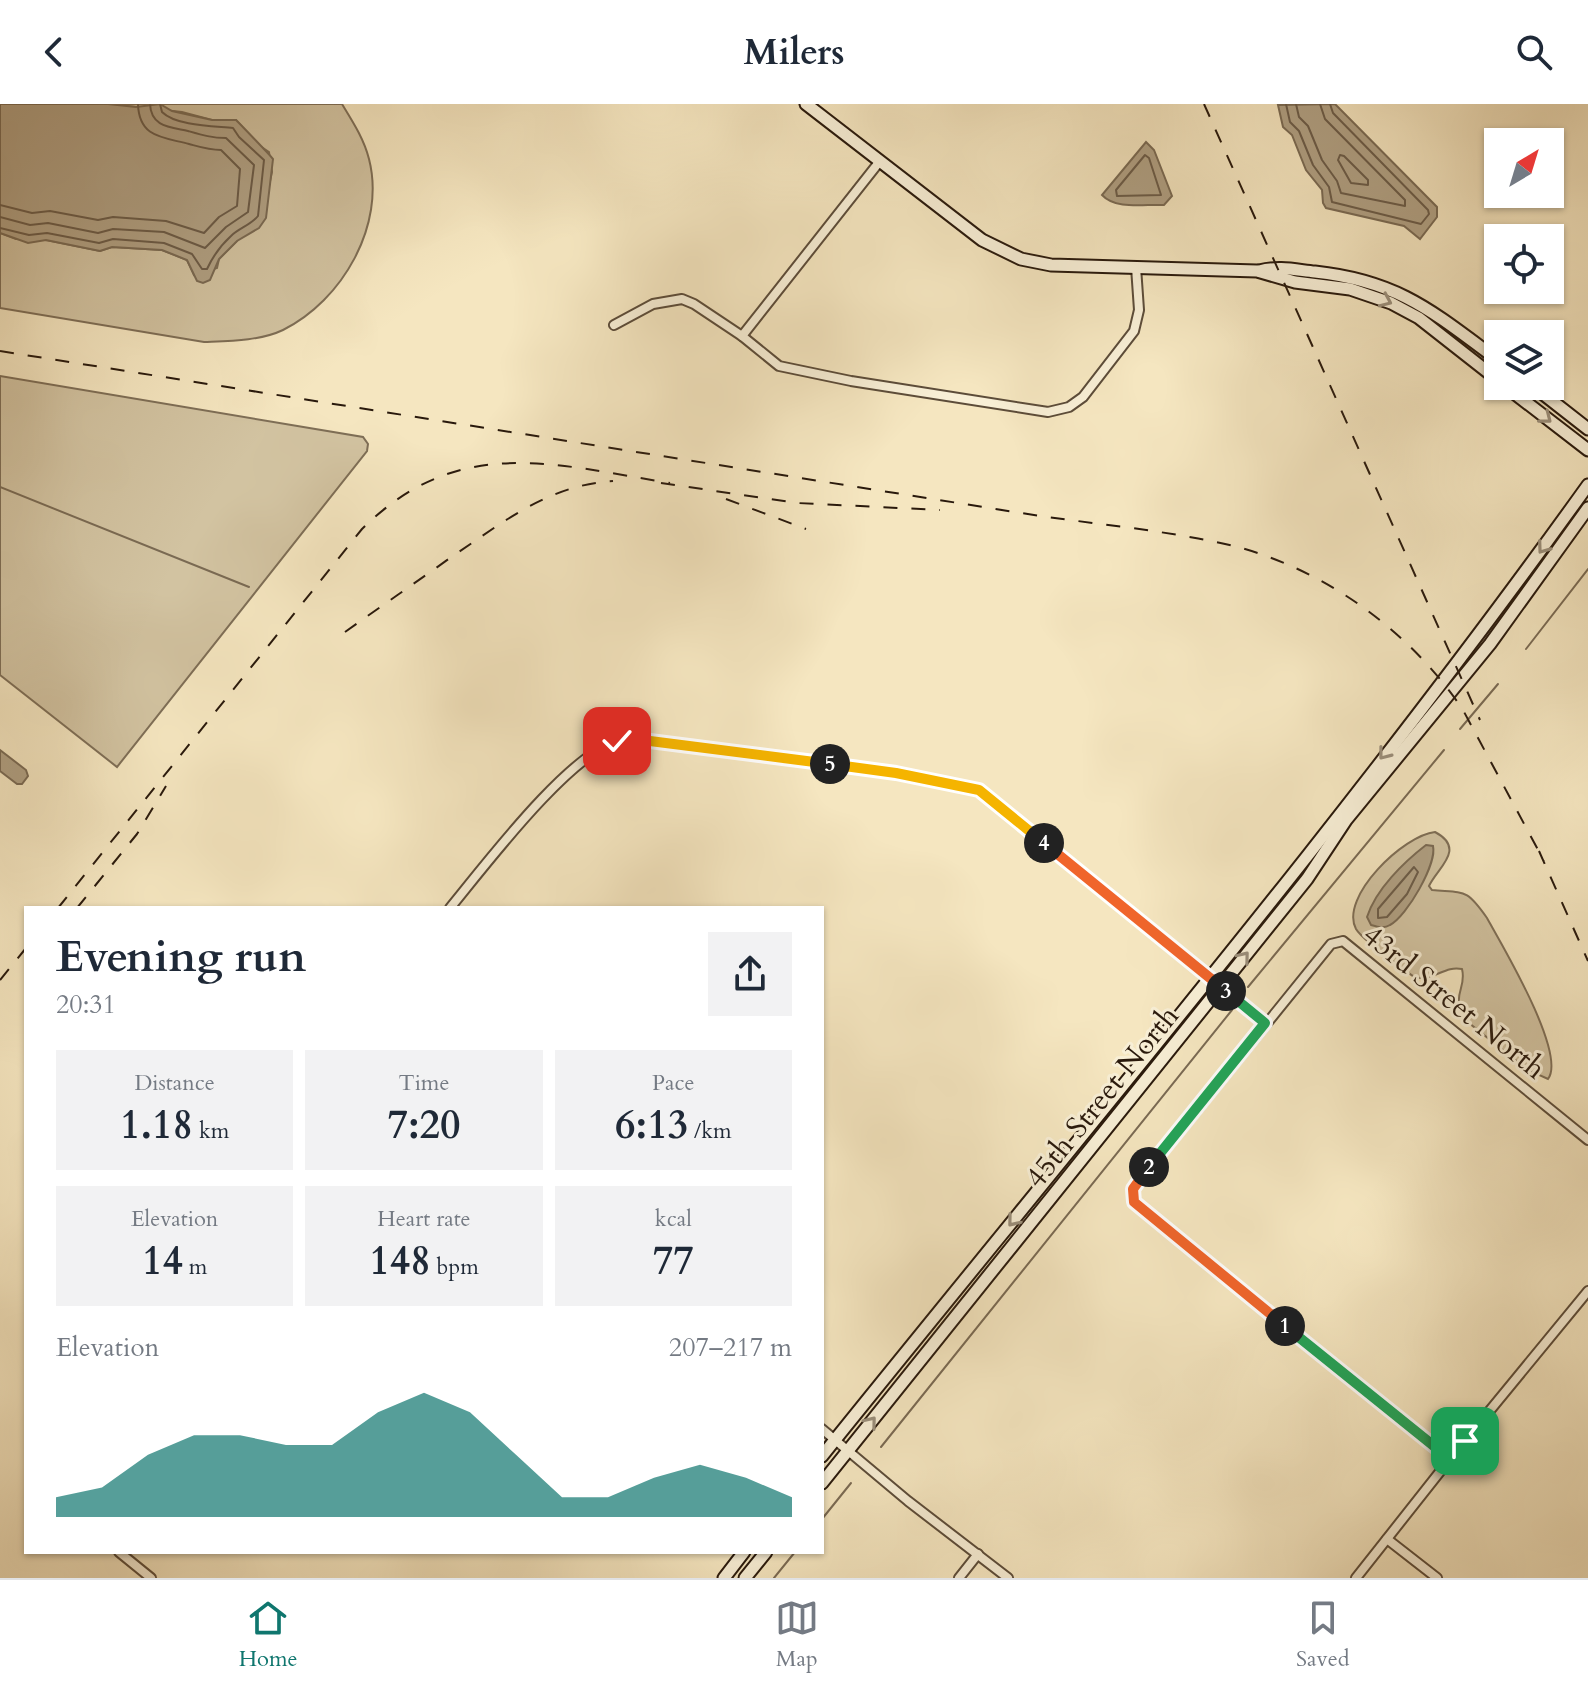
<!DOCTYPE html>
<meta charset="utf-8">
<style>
body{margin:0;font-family:Cardo,serif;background:#f2f2f3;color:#1f2937;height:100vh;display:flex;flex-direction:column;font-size:30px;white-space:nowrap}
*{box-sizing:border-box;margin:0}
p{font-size:26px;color:#747a83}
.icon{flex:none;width:44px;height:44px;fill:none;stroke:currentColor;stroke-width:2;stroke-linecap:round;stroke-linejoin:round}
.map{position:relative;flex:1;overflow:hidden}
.side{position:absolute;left:24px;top:802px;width:800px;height:648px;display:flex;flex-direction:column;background:#fff;border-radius:0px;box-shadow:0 2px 6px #0004}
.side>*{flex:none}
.needle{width:52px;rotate:38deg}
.buttons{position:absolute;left:1484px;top:24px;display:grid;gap:16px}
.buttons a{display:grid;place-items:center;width:80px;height:80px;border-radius:0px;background:#fff;box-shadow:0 2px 6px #0004;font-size:40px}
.pin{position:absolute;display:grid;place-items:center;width:68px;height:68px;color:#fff;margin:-34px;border-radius:16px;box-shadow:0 4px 12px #0006}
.km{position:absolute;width:40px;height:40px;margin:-20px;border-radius:50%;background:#222;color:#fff;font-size:22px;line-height:40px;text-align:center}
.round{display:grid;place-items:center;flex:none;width:84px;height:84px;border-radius:0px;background:#f2f2f3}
.overview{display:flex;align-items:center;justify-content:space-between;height:136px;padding:0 32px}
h1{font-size:44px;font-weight:600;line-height:60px}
.stats{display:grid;grid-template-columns:repeat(3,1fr);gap:12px;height:136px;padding:8px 32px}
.stats div{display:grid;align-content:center;border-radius:0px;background:#f2f2f3;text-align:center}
.stats b{font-size:40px;font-weight:600}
.stats small{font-size:22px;font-weight:400}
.stats p{font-size:22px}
.chart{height:224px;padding:16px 32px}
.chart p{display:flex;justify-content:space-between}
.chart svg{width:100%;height:144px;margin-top:8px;fill:#0f766e;opacity:.7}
header{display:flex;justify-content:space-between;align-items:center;height:104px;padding:0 32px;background:#fff;font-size:36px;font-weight:600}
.tab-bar{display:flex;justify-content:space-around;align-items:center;height:112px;border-top:2px solid #e0e1e3;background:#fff;font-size:22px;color:#747a83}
.tab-bar a{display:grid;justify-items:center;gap:4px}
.tab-bar .selected{color:#0f766e}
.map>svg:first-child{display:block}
</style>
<header><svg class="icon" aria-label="back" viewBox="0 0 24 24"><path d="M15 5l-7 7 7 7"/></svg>Milers<svg class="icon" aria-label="search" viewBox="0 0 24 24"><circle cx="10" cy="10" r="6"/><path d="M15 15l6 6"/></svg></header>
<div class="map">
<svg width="1588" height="1474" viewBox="0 0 1588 1474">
<rect width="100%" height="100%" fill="#f5e6c0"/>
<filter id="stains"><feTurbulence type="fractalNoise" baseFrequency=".0025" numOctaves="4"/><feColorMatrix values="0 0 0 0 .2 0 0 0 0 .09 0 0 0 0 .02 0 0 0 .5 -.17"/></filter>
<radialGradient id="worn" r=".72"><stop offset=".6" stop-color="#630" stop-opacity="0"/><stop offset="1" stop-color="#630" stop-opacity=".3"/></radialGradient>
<g fill="#d2c3a1" stroke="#7e6e56" stroke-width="2">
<path d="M108,0H342C353,18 364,35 369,55C386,121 342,197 283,226C260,237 229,237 204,238L0,204V129L16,135L46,136L100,147L112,143L162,146L187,156L194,171L217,164L219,155L237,137L269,82L272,68L269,48L260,42L236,16H212L182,8Z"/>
<path d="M0,272L363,333L368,340L367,347L117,663L0,571Z"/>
<path d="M1435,728C1467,745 1437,764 1429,782L1432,786C1465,789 1466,784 1487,814C1502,841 1567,950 1548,975L1528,966L1464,915C1451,889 1467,885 1462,865C1444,861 1434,878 1414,873C1401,863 1363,837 1356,825C1339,793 1404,731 1435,728Z"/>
</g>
<g fill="#b0a083" stroke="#7a6a53" stroke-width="2">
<path d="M0,0H108L136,3L160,0L172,7L212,16H236C239,19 271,52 273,55L266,114L259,124L237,137L219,155L210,176L203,179L197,177L187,156L162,146L112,143L100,147L46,136L28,139L0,129Z"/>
<path d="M1335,0L1437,103V113L1420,135L1404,122L1326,104L1323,99L1322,86L1306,66L1292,31L1283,23L1278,1Z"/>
<path d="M1146,38L1154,46L1172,92L1164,101C1144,100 1116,106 1102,91Z"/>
<path d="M0,646L26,666L28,672L22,680H17L0,667Z"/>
<path d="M1426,741L1433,742C1437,760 1407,812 1390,821C1384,825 1378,823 1371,821L1367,813C1376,785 1404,758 1426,741Z"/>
</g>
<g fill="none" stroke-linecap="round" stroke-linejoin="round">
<g stroke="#6c5c48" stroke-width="2">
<path d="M1286,0L1290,18L1299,27L1313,61L1329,83L1332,98L1421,120L1429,110L1428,106L1333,9L1330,0"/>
<path d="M1296,0L1299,13L1308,22L1322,56L1337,77L1341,89L1405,102V96L1325,15L1320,0"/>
<path d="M1145,51L1149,54L1161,91L1117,92L1116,86Z"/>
<path d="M1340,51L1344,52L1368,76V81L1351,79L1338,56Z"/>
<path d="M0,101L32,109L50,107L98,116L113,113L166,117L204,129L219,113L237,102L240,65L221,46C209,46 200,43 189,40C163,33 139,34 138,0"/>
<path d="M0,113L30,121L48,119L98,129L113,125L164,128L205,144L226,123L248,108L254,61L226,34C212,34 202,31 188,27C170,23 151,23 150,0"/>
<path d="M0,124L29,131L47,129L99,139L113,135L164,139L192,150L202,165H207C213,152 220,142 231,132C239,124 251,121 258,112L264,56L239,33L233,24C214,22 176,22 162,8L160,0"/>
<path d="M1414,763L1418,768L1407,790L1387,813L1378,814V805Z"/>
</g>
<g stroke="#7a6a53" stroke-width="2">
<path d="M0,383L249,483"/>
<path d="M1526,545L1588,465"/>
<path d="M1460,625L1498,580"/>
<path d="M1248,883L1444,646"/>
<path d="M881,1343L1232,906"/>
<path d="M822,1415L851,1379"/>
<path d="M774,1474L795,1448"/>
</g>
<defs>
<g id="street">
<path d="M614,221L653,200L682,195L694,200L742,232L779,262L851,277L1048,308L1069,303L1083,293L1134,227L1139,206L1136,163"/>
<path d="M742,232L880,57"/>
<path d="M450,804C483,764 571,647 619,637C628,636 640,637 650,637L896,669L979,686L1265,919"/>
<path d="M822,1325L908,1397L1008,1474"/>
<path d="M1450,1355L1134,1098L1133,1085L1331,840L1343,837L1588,1036"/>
<path d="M1387,1435L1437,1474"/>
<path d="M119,1448L151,1474"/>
<path d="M959,1474L978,1450"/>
<path d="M1356,1474L1450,1355L1588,1187"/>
</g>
<g id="secondary">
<path d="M806,0L982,136L1021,155L1051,161L1257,167L1295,178L1350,185L1391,199L1419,214L1498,276"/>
<path d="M1259,167C1279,162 1295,166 1315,168C1399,177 1433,208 1498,256"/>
<path d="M1505,282L1588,346"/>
<path d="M1533,282L1588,325"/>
<path d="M822,1352C1080,1031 1348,716 1588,381"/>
<path d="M822,1379L1307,775L1346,716L1490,540L1588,404"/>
<path d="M724,1474L744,1448"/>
<path d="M745,1474L766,1448"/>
</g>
</defs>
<use href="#street" stroke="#5c4c39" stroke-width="12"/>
<use href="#secondary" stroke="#29190c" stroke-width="15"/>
<use href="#street" stroke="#f8efd6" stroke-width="8"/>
<use href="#secondary" stroke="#f8efd6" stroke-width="11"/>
<g stroke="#29190c" stroke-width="2" stroke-dasharray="14 14" stroke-linecap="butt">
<path d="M1204,0L1480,616"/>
<path d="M0,247L1040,412C1104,421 1170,427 1234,442C1326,466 1410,527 1463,606L1544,757"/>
<path d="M661,379L797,399L940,406"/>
<path d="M726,395L806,425"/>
<path d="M345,528C380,503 415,479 450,454C502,419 548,381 613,377"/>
<path d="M1539,747L1588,857"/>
<path d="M58,804L362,425C458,330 552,360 670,379"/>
<path d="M77,804L137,730L166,682"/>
<path d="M0,876L26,844"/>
</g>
</g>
<defs><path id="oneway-chevron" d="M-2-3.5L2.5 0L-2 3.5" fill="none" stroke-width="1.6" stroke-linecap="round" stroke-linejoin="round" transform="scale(2)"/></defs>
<g stroke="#9b8f7b">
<use href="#oneway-chevron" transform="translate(1386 197) rotate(24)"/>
<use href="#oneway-chevron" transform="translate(1546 314) rotate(38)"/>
<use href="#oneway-chevron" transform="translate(1543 444) rotate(126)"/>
<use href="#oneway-chevron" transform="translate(1384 650) rotate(128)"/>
<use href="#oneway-chevron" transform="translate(1244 853) rotate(-51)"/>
<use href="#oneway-chevron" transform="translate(1013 1117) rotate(129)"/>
<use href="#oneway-chevron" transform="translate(871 1318) rotate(-51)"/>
</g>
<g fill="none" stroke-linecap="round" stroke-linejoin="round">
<defs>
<path id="split-1" d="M1285,1222L1450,1355L1465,1337"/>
<path id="split-2" d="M1149,1063L1133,1085L1134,1098L1285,1222"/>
<path id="split-3" d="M1149,1063L1265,919L1226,887"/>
<path id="split-4" d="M1044,739L1226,887"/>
<path id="split-5" d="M830,660L896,669L979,686L1044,739"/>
<path id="split-6" d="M617,637H650L830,660"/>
</defs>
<use href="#split-1" stroke="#fff" stroke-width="16"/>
<use href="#split-2" stroke="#fff" stroke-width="16"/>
<use href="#split-3" stroke="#fff" stroke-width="16"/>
<use href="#split-4" stroke="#fff" stroke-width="16"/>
<use href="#split-5" stroke="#fff" stroke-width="16"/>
<use href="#split-6" stroke="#fff" stroke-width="16"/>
<use href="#split-1" stroke="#22a559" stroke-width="10"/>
<use href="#split-2" stroke="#f0652b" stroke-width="10"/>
<use href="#split-3" stroke="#22a559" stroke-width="10"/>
<use href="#split-4" stroke="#f0652b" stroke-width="10"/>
<use href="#split-5" stroke="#f5b400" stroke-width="10"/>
<use href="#split-6" stroke="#f5b400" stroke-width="10"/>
</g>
<g text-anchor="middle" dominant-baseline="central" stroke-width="6" stroke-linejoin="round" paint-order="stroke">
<g font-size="30" fill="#29190c" stroke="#f8efd6">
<text transform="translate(1454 898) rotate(39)">43rd Street North</text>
<text transform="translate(1102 993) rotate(-51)">45th Street North</text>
</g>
</g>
<rect width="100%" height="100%" filter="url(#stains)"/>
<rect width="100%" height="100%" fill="url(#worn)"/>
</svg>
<div class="buttons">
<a><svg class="needle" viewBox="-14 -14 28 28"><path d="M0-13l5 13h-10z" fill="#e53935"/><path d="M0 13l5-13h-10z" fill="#747a83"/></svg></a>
<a><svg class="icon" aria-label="locate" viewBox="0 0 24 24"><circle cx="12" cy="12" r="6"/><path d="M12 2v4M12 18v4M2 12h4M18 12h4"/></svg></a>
<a><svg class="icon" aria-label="layers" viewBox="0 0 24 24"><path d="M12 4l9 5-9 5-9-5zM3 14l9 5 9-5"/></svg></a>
</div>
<div class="pin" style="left:1465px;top:1337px;background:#1e9e55"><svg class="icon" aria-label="arrive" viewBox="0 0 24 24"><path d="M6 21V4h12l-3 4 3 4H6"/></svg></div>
<div class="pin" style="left:617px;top:637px;background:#d93025"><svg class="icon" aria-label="check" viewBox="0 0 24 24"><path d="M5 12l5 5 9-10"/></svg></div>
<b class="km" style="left:1285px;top:1222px">1</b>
<b class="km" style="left:1149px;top:1063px">2</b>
<b class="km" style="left:1226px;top:887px">3</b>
<b class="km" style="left:1044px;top:739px">4</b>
<b class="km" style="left:830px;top:660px">5</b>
<section class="side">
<div class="overview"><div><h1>Evening run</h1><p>20:31</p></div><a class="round"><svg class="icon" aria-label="share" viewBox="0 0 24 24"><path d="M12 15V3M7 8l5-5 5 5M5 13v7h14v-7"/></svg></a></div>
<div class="stats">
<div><p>Distance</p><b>1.18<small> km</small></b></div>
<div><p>Time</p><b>7:20</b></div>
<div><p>Pace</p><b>6:13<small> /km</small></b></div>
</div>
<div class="stats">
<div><p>Elevation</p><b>14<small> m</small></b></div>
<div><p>Heart rate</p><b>148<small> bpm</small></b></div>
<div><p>kcal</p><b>77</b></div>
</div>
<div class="chart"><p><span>Elevation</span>207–217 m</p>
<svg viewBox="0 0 160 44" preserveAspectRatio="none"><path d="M0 44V38L10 35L20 25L30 19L40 19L50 22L60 22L70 12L80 6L90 12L100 25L110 38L120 38L130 32L140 28L150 32L160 38V44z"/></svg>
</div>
</section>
</div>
<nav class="tab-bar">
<a class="selected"><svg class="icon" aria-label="home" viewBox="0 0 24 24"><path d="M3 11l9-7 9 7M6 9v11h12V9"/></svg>Home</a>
<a><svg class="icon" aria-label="map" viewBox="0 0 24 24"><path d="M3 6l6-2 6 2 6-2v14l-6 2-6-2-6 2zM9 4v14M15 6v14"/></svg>Map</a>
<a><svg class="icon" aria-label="saved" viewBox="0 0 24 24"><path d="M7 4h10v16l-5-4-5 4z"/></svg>Saved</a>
</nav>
